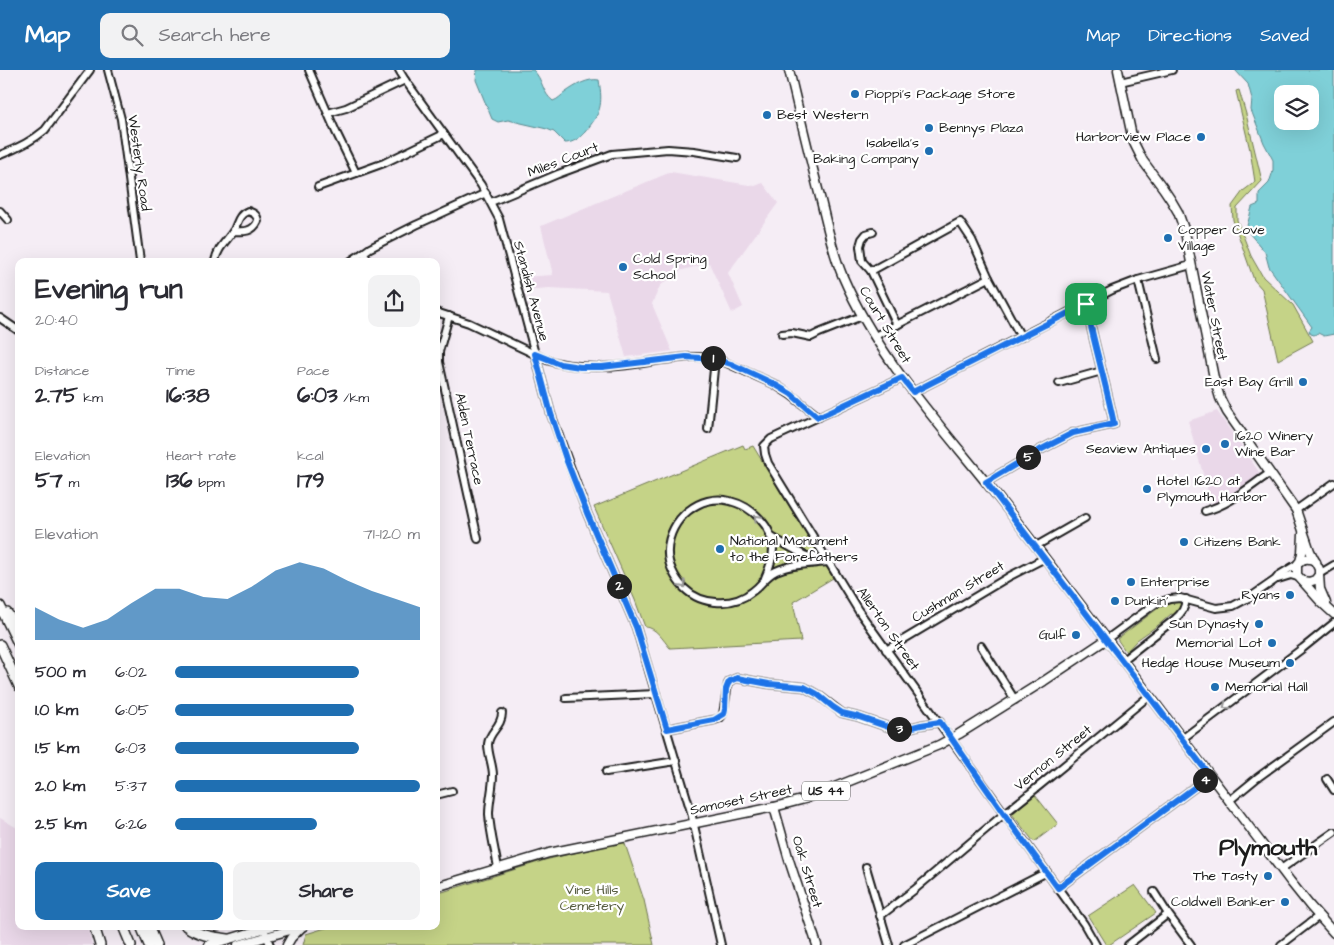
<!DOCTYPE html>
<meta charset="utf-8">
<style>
body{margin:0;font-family:"Architects Daughter",sans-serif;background:#f2f2f3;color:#2b2b33;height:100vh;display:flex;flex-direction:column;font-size:19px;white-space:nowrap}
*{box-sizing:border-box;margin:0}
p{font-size:16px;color:#7c7c81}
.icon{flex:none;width:28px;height:28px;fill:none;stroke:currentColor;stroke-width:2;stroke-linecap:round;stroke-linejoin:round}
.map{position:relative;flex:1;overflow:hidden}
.panel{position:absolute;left:15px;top:188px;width:425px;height:672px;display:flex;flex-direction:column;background:#fff;border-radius:10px;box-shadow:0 5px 20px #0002}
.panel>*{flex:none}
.buttons{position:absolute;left:1274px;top:15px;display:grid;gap:10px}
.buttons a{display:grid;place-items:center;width:45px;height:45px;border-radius:10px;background:#fff;box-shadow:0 5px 20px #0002;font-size:25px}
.pin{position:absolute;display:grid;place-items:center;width:42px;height:42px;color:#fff;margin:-21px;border-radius:10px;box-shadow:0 2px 8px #0006}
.km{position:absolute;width:25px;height:25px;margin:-12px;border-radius:50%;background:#222;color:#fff;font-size:14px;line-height:25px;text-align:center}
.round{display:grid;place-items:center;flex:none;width:52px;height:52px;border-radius:10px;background:#f2f2f3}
.summary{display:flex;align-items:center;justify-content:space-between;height:85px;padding:0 20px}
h1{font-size:28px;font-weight:700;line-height:38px}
.metrics{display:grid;grid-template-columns:repeat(3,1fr);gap:8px;height:85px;padding:5px 20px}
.metrics div{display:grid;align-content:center}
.metrics b{font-size:21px;font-weight:700}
.metrics small{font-size:14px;font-weight:400}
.metrics p{font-size:14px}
.chart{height:140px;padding:10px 20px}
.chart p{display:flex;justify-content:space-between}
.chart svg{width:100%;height:90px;margin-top:5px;fill:#1f6fb2;opacity:.7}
.button{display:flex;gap:10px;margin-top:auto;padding:10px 20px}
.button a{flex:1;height:58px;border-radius:10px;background:#1f6fb2;color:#fff;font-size:20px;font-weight:700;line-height:58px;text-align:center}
.button a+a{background:#f2f2f3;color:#2b2b33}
ul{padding:0 20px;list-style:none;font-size:16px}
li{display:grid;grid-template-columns:80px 60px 1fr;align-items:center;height:38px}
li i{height:12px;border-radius:6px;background:#1f6fb2}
header{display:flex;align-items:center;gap:30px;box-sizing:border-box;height:70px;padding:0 25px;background:#1f6fb2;color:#fff}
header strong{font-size:24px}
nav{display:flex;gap:28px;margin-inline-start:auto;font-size:18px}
.search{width:350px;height:45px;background:#f2f2f3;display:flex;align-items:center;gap:12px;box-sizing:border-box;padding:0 18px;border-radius:10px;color:#7c7c81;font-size:19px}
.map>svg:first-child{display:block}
</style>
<header>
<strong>Map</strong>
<div class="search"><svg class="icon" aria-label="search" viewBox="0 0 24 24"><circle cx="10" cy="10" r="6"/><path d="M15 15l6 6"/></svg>Search here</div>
<nav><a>Map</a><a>Directions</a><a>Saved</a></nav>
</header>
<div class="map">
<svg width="1334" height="875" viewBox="0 0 1334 875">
<rect width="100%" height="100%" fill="#f5edf5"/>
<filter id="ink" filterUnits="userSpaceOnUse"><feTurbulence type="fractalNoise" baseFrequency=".02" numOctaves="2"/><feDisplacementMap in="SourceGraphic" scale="10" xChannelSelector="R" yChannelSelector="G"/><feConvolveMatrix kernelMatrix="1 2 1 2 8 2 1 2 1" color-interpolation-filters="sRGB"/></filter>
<g filter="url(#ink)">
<g fill="#ead8e9">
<path d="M671,102L755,116L763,113L778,133L728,203L743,237L732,243L709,193L679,201L660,216L652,234L672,281L626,287L607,221L549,218L526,220L523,207L553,205L541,156Z"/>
<path d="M1217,341L1261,405L1215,434L1211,432L1188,351Z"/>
<path d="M0,748L19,759V856H87L92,875H0Z"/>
</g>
<g fill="#c5d387" stroke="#707852">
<path d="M1239,20L1246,44L1262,111L1237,138V150L1251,186L1263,207L1293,235L1313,271L1278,290L1262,219L1254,210L1233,150L1232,136L1243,121L1255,112L1250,80L1236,21Z"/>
<path d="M743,375L745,379L753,376L833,508L793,532L801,571L670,578C663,570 656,557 645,557L635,530L594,437Z"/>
<path d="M1174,532C1179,532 1181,533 1182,537L1175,545L1171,544L1161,553L1137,570L1126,582L1117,569L1161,536L1169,533Z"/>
<path d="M1035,725L1058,754L1034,772L1012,744Z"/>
<path d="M624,771L644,830L654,875H303L306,864L332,856H436V824L545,790Z"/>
<path d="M1135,815L1156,843L1109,875H1106L1088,846Z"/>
</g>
<g fill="#7fd0d8" stroke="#57888d" fill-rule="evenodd">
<path d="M477,0H533C543,9 542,23 553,31C559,29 561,25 566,22C576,15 588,8 599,10C603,35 601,43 585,62C580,68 573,73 565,73L554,62L547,59L508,50L498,52L492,49L476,10Z"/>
<path d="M1235,0H1334V264L1324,266L1318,263L1314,265L1311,264L1309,261L1312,257L1269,197L1265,182L1249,163L1247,156L1252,137L1259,134V123L1269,113L1273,101V90L1264,73L1251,40L1252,29L1248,14ZM1282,24H1310V51H1282Z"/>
</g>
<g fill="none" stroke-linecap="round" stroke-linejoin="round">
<defs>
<g id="minor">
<path d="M108,0L121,49L140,191"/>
<path d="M309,0L336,62L356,103"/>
<path d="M399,0L405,10L481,115L499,149L551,344L587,443L636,557L691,742L721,875"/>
<path d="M1120,12L1172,0"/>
<path d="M328,43L346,38L405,10"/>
<path d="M0,85C16,79 32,71 45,60L90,0"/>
<path d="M318,117L384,93L444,64"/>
<path d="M491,132L558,104L612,84L668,79L694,81L737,88"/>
<path d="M0,141L8,150"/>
<path d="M873,162L866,164L862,169L860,176L862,191L871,201L897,255"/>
<path d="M215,191C218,177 226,172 234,160C238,152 238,145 248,141C253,143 257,144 258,151C253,162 244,162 233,161"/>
<path d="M351,191L363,183"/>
<path d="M369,191L363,183L370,178L416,155L486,123"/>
<path d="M871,201L960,152L972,170L989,208L1021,267"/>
<path d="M1138,210L1157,289"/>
<path d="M436,242L469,253L547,290C582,301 620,297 655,291C677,288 699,284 720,290L774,314L791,325L819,347"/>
<path d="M449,246L439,282V292L478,469"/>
<path d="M0,248L19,261"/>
<path d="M782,264L792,263L811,267L819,263L862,246"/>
<path d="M875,266L989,208"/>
<path d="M902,308L771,369L764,376L765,384L768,393L858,540L1058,818L1084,854L1096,875"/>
<path d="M1059,313L1102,301"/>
<path d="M913,322L1112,220L1138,210L1191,195"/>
<path d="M708,359L715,289"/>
<path d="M986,412L1040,380L1073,363L1114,354C1106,314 1094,274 1086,234"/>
<path d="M1296,440L1334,413"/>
<path d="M1205,441C1229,435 1249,417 1270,403"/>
<path d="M770,466L804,485L822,491"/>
<path d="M1036,476L1085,448"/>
<path d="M1319,504L1334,495"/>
<path d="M765,508C769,499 773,489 773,479C773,456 751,436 730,431C700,423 669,449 668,480C667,493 675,509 684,518C702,536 734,537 753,521C763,514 764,507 776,501C791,494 811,494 828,492"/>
<path d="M1278,509L1291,505L1298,507"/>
<path d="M1107,569L1155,534L1170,529L1180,528L1216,538L1233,536L1252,526L1275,510L1279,505L1299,493"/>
<path d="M981,576L1015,630"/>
<path d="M886,580L1010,506L1045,488"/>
<path d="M1123,590L1175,549C1182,543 1185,538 1186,529"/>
<path d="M566,628L656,624"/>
<path d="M667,659L714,650L720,648L723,644L728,614L730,611L737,608L769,614L804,617L817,624L842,643L859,647L891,658L905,659L921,655L940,652"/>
<path d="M1182,669L1303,578L1334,553"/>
<path d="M606,702L676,691"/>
<path d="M1327,709L1334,720"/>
<path d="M436,725L452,721"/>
<path d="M1229,731L1257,708L1334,652"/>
<path d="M866,797L889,875"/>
<path d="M498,798C495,780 490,762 489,744C489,731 493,718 493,705C493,695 488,685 488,674C489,661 502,657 502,643"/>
<path d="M1281,799L1334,762"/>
<path d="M1058,818L1210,706"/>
<path d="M1154,822L1168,844"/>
<path d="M880,846L914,820L1004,744L1039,716L1149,626"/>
<path d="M265,862L270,875"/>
<path d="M904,875L1047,802"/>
<path d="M1128,875L1168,844L1191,875"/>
<path d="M1281,875L1319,846"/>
</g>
<g id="major">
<path d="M789,0C799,42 809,85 820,127C827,154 832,182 843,207C881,295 950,365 1008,440C1103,563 1196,687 1290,811L1310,836L1334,863"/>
<path d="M1118,0L1133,71L1143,91L1163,118L1171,130L1178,142L1185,162L1214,308L1220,328L1227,342L1296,440L1310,481L1319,499V505L1315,510L1309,512L1303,511"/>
<path d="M1300,492L1302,483L1303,464"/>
<path d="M1316,492C1309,487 1302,488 1297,495V505L1322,533L1334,544"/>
<path d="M1319,505L1320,519L1326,533"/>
<path d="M774,737L789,790L817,875"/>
<path d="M436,817L549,783L774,737L805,729L939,675L959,664L1044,611L1107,569"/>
<path d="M209,875L273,856"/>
<path d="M238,875L304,856"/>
<path d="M287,875L291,868L302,857"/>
</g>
<g id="highway">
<path d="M0,536L19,575"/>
<path d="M7,543L19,559"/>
<path d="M0,575L19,616"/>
<path d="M94,856L100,875"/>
<path d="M123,856L131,875"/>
<path d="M141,856L149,875"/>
<path d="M148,856L156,875"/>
<path d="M186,856C198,865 212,867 228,869"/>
</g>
</defs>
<use href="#minor" stroke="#1c1c1c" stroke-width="10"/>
<use href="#major" stroke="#1c1c1c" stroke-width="11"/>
<use href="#highway" stroke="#1c1c1c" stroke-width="12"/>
<use href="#minor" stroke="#fff" stroke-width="6"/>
<use href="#major" stroke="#fff" stroke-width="8"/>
<use href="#highway" stroke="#fff" stroke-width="9"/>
</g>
<defs><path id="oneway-chevron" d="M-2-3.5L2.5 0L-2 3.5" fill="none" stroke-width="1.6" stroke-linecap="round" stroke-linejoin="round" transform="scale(1.25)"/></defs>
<g stroke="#999">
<use href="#oneway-chevron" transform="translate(757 448) rotate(-134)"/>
<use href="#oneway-chevron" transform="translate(683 515) rotate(48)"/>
<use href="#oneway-chevron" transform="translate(1226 636) rotate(142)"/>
</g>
</g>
<g fill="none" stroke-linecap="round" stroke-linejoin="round" filter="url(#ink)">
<defs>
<path id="route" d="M1086,234C1094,274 1106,314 1114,354L1073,363L1040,380L986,412L1210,706L1058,818L1004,744L940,652L921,655L905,659L891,658L859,647L842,643L833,637L817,624L804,617L769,614L737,608L730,611L728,614L726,619L725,639L724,644L714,650L667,659L636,557L587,443L566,389L551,344L535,284L560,294L580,297H602L686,287L715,289L731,294L774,314L791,324L818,347L902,308L913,322Z"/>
</defs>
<use href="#route" stroke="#fff" stroke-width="10"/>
<use href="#route" stroke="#1a73e8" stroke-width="6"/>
</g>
<g fill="#1f6fb2" stroke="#fff" stroke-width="2">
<circle cx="855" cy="24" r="5"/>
<circle cx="767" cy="45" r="5"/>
<circle cx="929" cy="58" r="5"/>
<circle cx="1201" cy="67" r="5"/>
<circle cx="929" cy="81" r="5"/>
<circle cx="1168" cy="168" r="5"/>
<circle cx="623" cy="197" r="5"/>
<circle cx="1303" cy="312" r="5"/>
<circle cx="1225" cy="374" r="5"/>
<circle cx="1206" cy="379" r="5"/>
<circle cx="1147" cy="419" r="5"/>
<circle cx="1184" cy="472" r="5"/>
<circle cx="720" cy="479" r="5"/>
<circle cx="1131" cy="512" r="5"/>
<circle cx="1290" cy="525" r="5"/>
<circle cx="1115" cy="531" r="5"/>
<circle cx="1259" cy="554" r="5"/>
<circle cx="1076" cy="565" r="5"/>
<circle cx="1272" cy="573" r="5"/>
<circle cx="1290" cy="593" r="5"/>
<circle cx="1215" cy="617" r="5"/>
<circle cx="1268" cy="806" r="5"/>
<circle cx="1285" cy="832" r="5"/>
</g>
<g text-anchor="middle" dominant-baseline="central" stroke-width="4.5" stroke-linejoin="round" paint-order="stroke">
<rect fill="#fff" stroke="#606060" stroke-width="1" x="802" y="711.5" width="48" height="19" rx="4"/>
<g font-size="12" font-weight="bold" fill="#1c1c1c">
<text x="826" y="721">US 44</text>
</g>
<g font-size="14" fill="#1c1c1c" stroke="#fff" text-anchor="start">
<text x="865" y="24">Pioppi's Package Store</text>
<text x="777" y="45">Best Western</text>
<text x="939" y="58">Bennys Plaza</text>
<text x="1191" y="67" text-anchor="end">Harborview Place</text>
<text x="919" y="73" text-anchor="end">Isabella's<tspan x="919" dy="16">Baking Company</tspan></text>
<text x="1178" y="160">Copper Cove<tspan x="1178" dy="16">Village</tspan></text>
<text x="633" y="189">Cold Spring<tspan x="633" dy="16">School</tspan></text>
<text x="1293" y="312" text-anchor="end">East Bay Grill</text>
<text x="1235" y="366">1620 Winery<tspan x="1235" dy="16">Wine Bar</tspan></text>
<text x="1196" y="379" text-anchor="end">Seaview Antiques</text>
<text x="1157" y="411">Hotel 1620 at<tspan x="1157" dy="16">Plymouth Harbor</tspan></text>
<text x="730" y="471">National Monument<tspan x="730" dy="16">to the Forefathers</tspan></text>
<text x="1194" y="472">Citizens Bank</text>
<text x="1141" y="512">Enterprise</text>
<text x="1280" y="525" text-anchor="end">Ryans</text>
<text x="1125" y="531">Dunkin'</text>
<text x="1249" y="554" text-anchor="end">Sun Dynasty</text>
<text x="1066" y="565" text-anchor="end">Gulf</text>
<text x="1262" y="573" text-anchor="end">Memorial Lot</text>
<text x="1280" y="593" text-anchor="end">Hedge House Museum</text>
<text x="1225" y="617">Memorial Hall</text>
<text x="1258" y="806" text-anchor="end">The Tasty</text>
<text x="1275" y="832" text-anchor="end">Coldwell Banker</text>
</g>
<g font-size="14" fill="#1c1c1c" stroke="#fff">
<text transform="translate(563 90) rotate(-21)">Miles Court</text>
<text transform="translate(139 93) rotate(82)">Westerly Road</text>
<text transform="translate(531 221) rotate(75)">Standish Avenue</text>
<text transform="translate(1214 246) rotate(79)">Water Street</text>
<text transform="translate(885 255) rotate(59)">Court Street</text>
<text transform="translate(469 369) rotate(78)">Alden Terrace</text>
<text transform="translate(958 522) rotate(-31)">Cushman Street</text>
<text transform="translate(888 559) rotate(55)">Allerton Street</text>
<text transform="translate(1053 688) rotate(-39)">Vernon Street</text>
<text transform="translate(741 730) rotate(-12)">Samoset Street</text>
<text transform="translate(807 802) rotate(73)">Oak Street</text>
</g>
<g font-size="14" fill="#575c41" stroke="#fff">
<text x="592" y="820">Vine Hills<tspan x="592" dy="16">Cemetery</tspan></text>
</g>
<g font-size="24" font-weight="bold" fill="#1c1c1c" stroke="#fff">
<text x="1268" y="778">Plymouth</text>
</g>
</g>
</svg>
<div class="buttons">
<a><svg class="icon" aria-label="layers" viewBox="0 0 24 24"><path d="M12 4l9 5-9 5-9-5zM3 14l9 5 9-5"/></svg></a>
</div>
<div class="pin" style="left:1086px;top:234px;background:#1e9e55"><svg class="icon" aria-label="arrive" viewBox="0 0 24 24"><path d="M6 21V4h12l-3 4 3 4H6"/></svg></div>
<b class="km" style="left:713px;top:288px">1</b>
<b class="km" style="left:619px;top:516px">2</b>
<b class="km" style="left:899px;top:659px">3</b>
<b class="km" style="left:1205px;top:710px">4</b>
<b class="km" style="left:1028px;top:387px">5</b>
<section class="panel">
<div class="summary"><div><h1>Evening run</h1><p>20:40</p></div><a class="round"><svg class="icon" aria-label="share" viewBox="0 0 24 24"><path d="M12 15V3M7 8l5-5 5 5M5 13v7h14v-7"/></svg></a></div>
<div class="metrics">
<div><p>Distance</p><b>2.75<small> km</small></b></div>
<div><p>Time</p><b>16:38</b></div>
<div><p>Pace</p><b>6:03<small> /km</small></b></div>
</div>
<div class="metrics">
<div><p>Elevation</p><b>57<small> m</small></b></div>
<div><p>Heart rate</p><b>136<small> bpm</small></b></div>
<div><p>kcal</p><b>179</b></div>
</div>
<div class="chart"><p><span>Elevation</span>71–120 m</p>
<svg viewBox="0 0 160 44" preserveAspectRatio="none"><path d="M0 44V28L10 34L20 38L30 34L40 26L50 19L60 19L70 23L80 24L90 18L100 10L110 6L120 9L130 15L140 20L150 24L160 28V44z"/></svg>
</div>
<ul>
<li><b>500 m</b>6:02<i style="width:75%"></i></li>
<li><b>1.0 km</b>6:05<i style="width:73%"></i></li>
<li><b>1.5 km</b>6:03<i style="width:75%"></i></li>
<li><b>2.0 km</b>5:37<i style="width:100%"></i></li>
<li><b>2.5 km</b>6:26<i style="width:58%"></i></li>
</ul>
<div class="button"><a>Save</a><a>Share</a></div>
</section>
</div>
